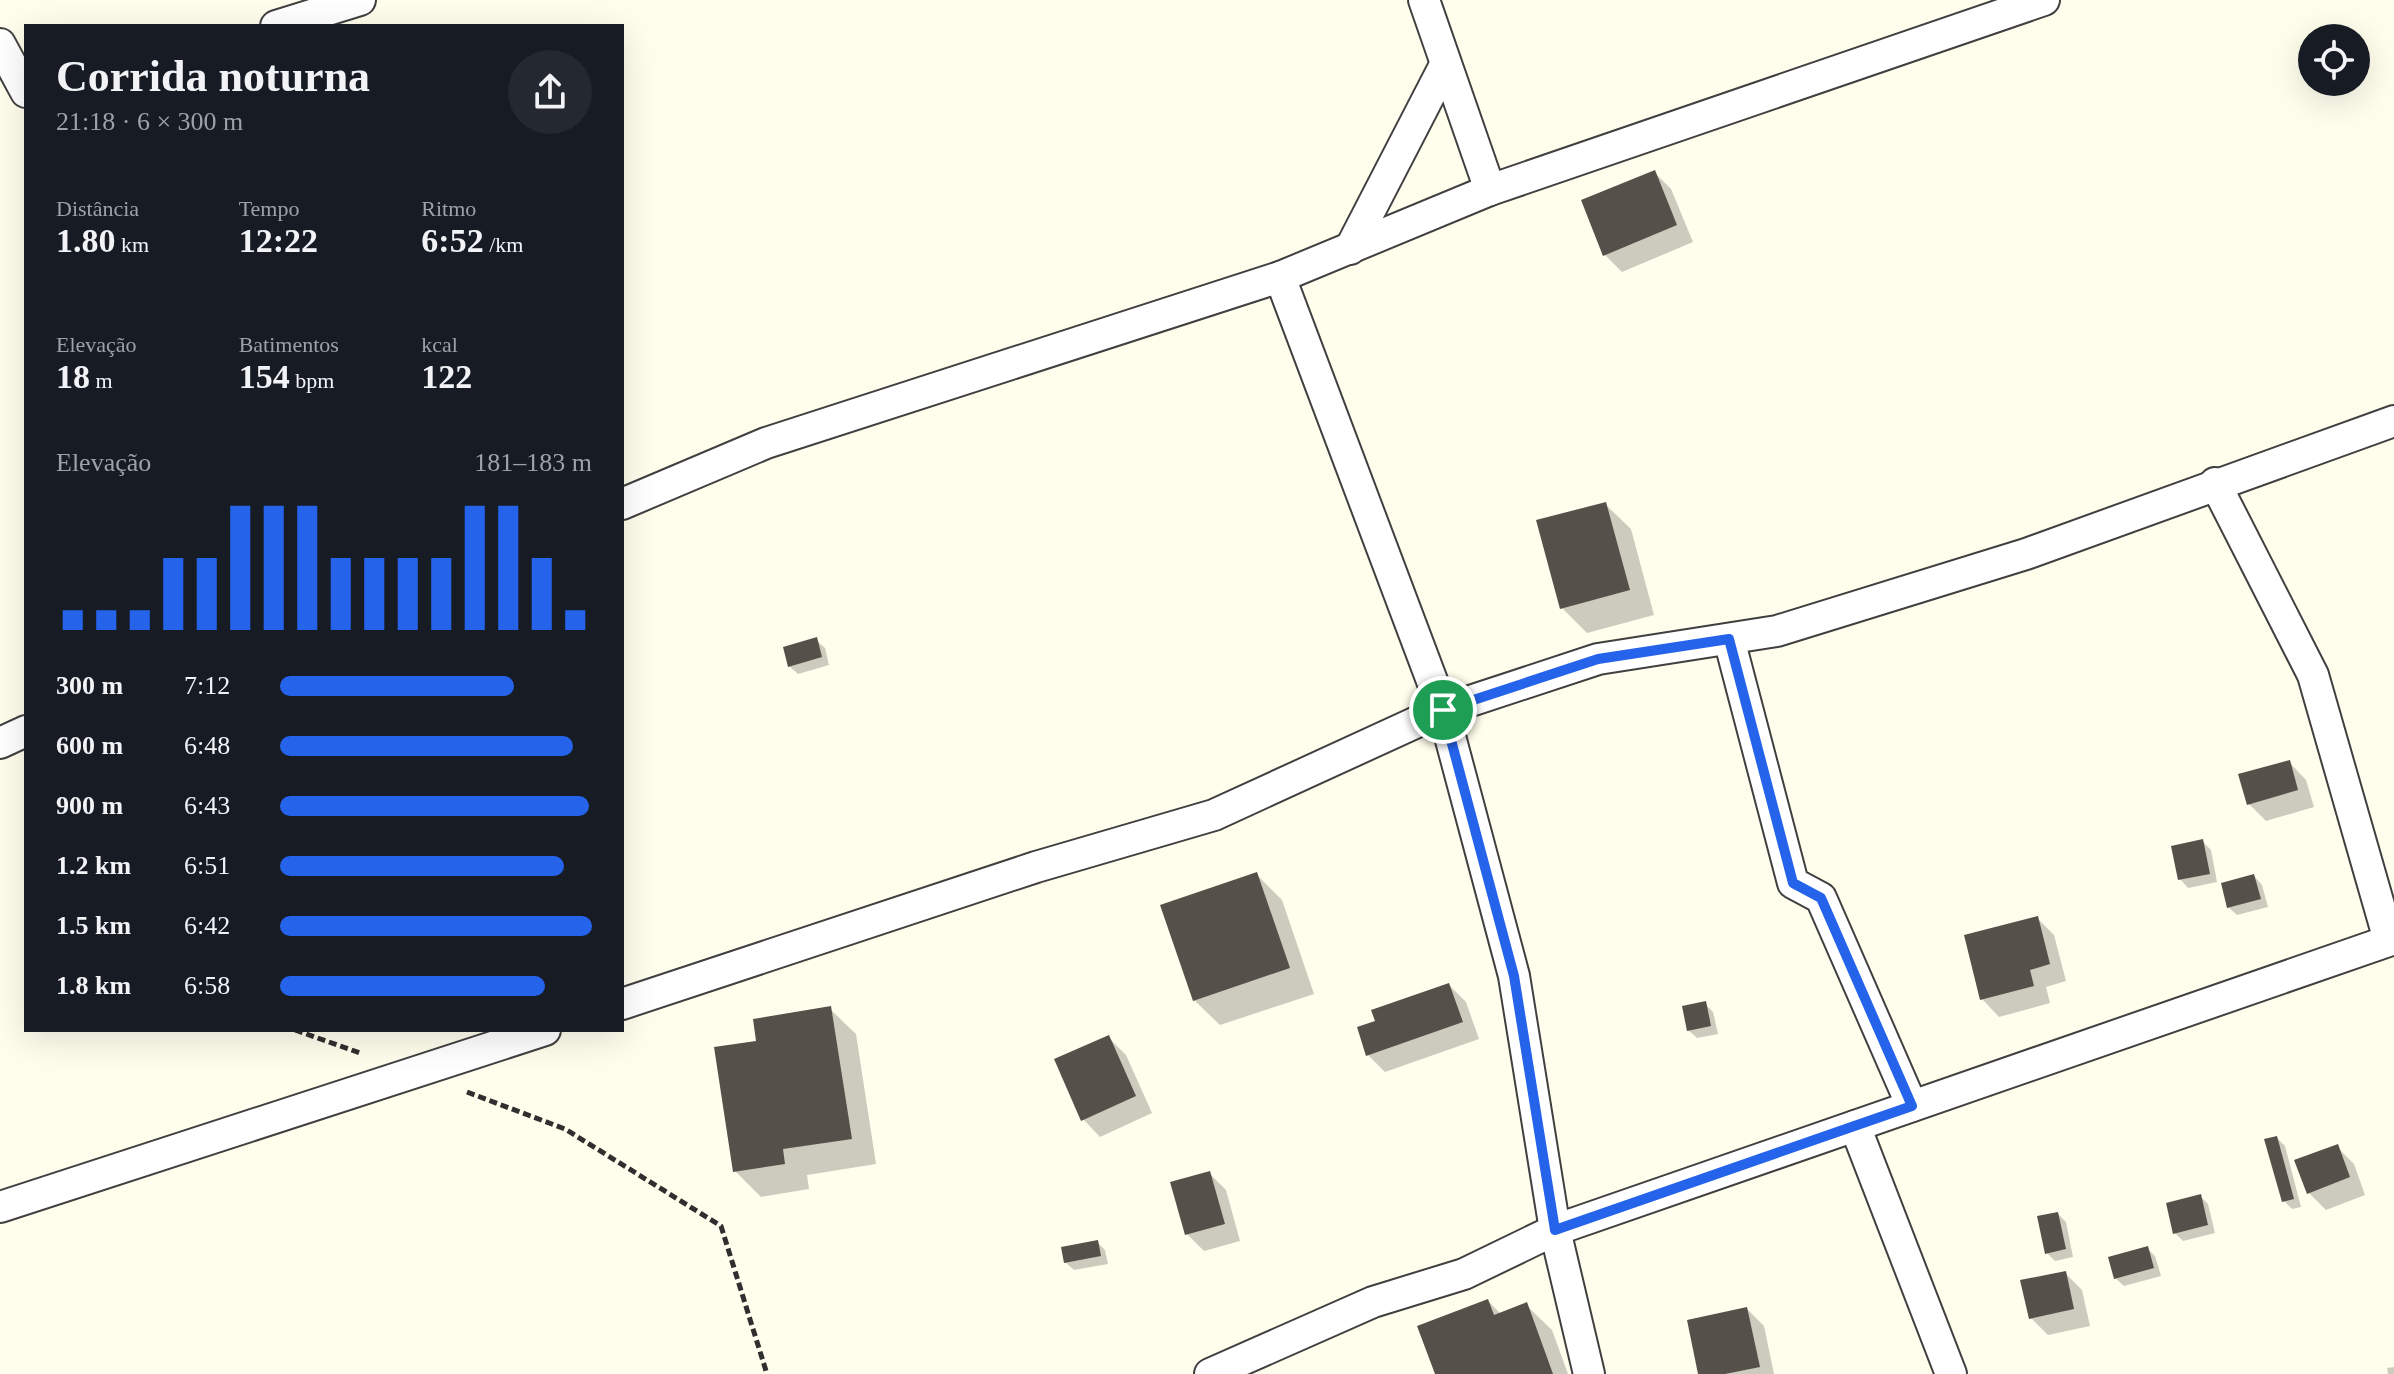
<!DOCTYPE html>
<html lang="pt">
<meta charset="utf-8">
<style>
body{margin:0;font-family:Georgia,serif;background:#242831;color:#f1f3f6;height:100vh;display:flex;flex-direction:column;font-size:30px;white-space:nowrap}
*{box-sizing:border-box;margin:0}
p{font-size:26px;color:#9ea1a6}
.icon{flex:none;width:44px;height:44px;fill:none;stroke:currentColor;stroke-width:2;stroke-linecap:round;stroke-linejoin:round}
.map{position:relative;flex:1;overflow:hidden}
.drawer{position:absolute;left:24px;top:24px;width:600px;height:1008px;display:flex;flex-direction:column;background:#171b24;border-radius:0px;box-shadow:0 8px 32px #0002}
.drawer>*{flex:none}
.fabs{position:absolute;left:2298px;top:24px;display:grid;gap:16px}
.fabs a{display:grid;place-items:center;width:72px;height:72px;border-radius:50%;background:#171b24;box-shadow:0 8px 32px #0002;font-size:40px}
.pin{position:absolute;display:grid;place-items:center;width:68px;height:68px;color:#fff;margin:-34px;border:4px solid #fff;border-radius:50%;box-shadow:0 2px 8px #0007}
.round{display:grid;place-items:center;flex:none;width:84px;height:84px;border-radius:42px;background:#242831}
.overview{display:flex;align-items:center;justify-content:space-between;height:136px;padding:0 32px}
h1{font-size:44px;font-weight:800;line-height:60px}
.stats{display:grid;grid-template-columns:repeat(3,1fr);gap:12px;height:136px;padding:8px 32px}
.stats div{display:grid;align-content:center}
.stats b{font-size:34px;font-weight:800}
.stats small{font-size:22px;font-weight:400}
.stats p{font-size:22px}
.chart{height:224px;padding:16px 32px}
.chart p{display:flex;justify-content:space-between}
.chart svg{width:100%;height:144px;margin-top:8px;stroke:#2563eb;stroke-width:6}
ul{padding:0 32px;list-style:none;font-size:26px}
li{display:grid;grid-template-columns:128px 96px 1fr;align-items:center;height:60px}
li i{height:20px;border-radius:10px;background:#2563eb}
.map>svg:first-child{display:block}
</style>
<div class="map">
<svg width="2394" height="1374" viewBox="0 0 2394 1374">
<rect width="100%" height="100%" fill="#fffeed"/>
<g fill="#0003">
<path d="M1654,172L1671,189L1693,242L1622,272L1605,255Z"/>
<path d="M1605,504L1631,529L1654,615L1587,633L1562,608Z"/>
<path d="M816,640L825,648L829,665L798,674L789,666Z"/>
<path d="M2289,762L2306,780L2314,807L2266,821L2249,804Z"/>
<path d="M2203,842L2211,850L2217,882L2188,888L2180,879Z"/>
<path d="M1257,875L1282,900L1314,994L1220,1025L1194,1000Z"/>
<path d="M2254,876L2262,885L2268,907L2237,915L2228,907Z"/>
<path d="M2037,918L2054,935L2066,981L2046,987L2050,1003L1999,1017L1982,999Z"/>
<path d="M1449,985L1466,1002L1479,1039L1385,1072L1368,1055L1377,1022Z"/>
<path d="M1705,1004L1713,1012L1718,1034L1697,1038L1688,1030Z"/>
<path d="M830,1009L856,1034L876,1164L807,1175L809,1189L761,1197L735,1171L758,1042Z"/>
<path d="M1109,1038L1126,1055L1152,1113L1100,1137L1083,1119Z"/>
<path d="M2277,1138L2285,1146L2301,1207L2292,1209L2284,1201Z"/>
<path d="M2337,1147L2354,1164L2365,1195L2326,1210L2309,1193Z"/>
<path d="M1209,1173L1226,1190L1240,1241L1204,1251L1187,1234Z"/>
<path d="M2200,1196L2208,1204L2215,1233L2183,1241L2175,1233Z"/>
<path d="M2058,1214L2066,1222L2073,1257L2055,1261L2046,1252Z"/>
<path d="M1097,1242L1105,1250L1108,1264L1074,1270L1065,1262Z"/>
<path d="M2147,1248L2155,1256L2161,1276L2124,1286L2115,1278Z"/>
<path d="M2065,1273L2082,1290L2090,1326L2048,1335L2031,1318Z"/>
<path d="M1488,1301L1501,1314L1526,1305L1552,1330L1568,1374H1437Z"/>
<path d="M1747,1309L1764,1326L1774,1374H1700Z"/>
<path d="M2394,1367V1374H2388L2387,1368Z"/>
</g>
<g fill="#55504a">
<path d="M1655,170L1677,225L1603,256L1581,200Z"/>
<path d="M1606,502L1630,590L1560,609L1536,520Z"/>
<path d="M817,637L822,657L788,667L783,647Z"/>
<path d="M2290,760L2298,790L2247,805L2238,774Z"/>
<path d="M2203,839L2210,874L2178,880L2171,846Z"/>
<path d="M1257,872L1290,968L1193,1001L1160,905Z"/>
<path d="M2254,874L2261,899L2227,908L2221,883Z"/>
<path d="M2038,916L2050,964L2030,970L2034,986L1980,1000L1964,935Z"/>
<path d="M1449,983L1463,1022L1366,1056L1357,1027L1375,1021L1371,1010Z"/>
<path d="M1706,1001L1711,1026L1687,1031L1682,1006Z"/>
<path d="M831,1006L852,1139L783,1149L785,1164L733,1172L714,1047L756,1041L753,1019Z"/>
<path d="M1109,1035L1136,1096L1081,1121L1054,1059Z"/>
<path d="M2277,1136L2294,1199L2282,1202L2264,1139Z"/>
<path d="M2338,1144L2350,1177L2307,1194L2294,1160Z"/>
<path d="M1210,1171L1225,1224L1185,1235L1170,1182Z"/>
<path d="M2201,1194L2208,1225L2173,1234L2166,1203Z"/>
<path d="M2058,1212L2066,1249L2045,1254L2037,1216Z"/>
<path d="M1098,1240L1101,1256L1064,1263L1061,1247Z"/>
<path d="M2148,1246L2154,1268L2114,1279L2108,1257Z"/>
<path d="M2066,1271L2074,1309L2029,1319L2020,1280Z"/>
<path d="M1488,1299L1494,1315L1527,1302L1553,1374H1435L1417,1326Z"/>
<path d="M1747,1307L1760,1367L1725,1374H1698L1687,1320Z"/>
</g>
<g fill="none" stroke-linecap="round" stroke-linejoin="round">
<defs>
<g id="street">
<path d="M1424,0L1490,190"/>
<path d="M276,26L360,0"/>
<path d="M0,44L26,92"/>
<path d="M1350,249L1444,67"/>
<path d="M1280,277L1443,710L1514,976L1555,1230L1589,1374"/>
<path d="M2215,483L2313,675L2389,940"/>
<path d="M622,504L766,443L1280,277L1490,190L2044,0"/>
<path d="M1729,639L1793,883L1821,898L1912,1106"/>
<path d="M0,743L26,731"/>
<path d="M622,1004L1036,867L1214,815L1443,710L1598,659L1777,631L2026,554L2394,421"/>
<path d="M1855,1126L1951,1374"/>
<path d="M0,1207L545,1030"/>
<path d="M1210,1374L1373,1302L1464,1274L1555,1230L2394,939"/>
</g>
</defs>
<use href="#street" stroke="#404040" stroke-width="34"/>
<g stroke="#2f2f2f" stroke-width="5" stroke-dasharray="8 4" stroke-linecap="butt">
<path d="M295,1030L360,1053"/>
<path d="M467,1092L565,1129L721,1226L767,1374"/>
</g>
<use href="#street" stroke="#fff" stroke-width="30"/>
</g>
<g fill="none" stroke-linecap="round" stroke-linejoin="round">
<defs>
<path id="route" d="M1729,639L1793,883L1821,898L1912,1106L1555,1230L1514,976L1443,710L1598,659Z"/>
</defs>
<use href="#route" stroke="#fff" stroke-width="16"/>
<use href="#route" stroke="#2563eb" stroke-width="10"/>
</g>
</svg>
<div class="fabs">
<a><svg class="icon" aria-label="locate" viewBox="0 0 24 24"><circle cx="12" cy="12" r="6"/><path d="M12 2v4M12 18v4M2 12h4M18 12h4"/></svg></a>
</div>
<div class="pin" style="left:1443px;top:710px;background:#1e9e55"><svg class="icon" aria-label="arrive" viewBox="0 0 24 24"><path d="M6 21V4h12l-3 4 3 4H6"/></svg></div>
<section class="drawer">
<div class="overview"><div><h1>Corrida noturna</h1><p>21:18 · 6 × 300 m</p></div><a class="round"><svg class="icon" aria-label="share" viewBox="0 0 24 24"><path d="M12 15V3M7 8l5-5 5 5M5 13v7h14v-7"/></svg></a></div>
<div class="stats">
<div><p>Distância</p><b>1.80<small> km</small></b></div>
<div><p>Tempo</p><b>12:22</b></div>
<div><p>Ritmo</p><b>6:52<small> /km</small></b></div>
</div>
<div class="stats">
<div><p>Elevação</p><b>18<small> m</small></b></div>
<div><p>Batimentos</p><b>154<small> bpm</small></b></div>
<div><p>kcal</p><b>122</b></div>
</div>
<div class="chart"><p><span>Elevação</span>181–183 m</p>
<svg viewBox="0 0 160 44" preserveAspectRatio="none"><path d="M5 44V38M15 44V38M25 44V38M35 44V22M45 44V22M55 44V6M65 44V6M75 44V6M85 44V22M95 44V22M105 44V22M115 44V22M125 44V6M135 44V6M145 44V22M155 44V38"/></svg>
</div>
<ul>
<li><b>300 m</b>7:12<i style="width:75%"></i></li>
<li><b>600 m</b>6:48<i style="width:94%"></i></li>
<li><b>900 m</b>6:43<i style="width:99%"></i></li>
<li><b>1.2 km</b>6:51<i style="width:91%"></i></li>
<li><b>1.5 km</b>6:42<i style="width:100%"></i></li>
<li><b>1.8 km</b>6:58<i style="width:85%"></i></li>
</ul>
</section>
</div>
